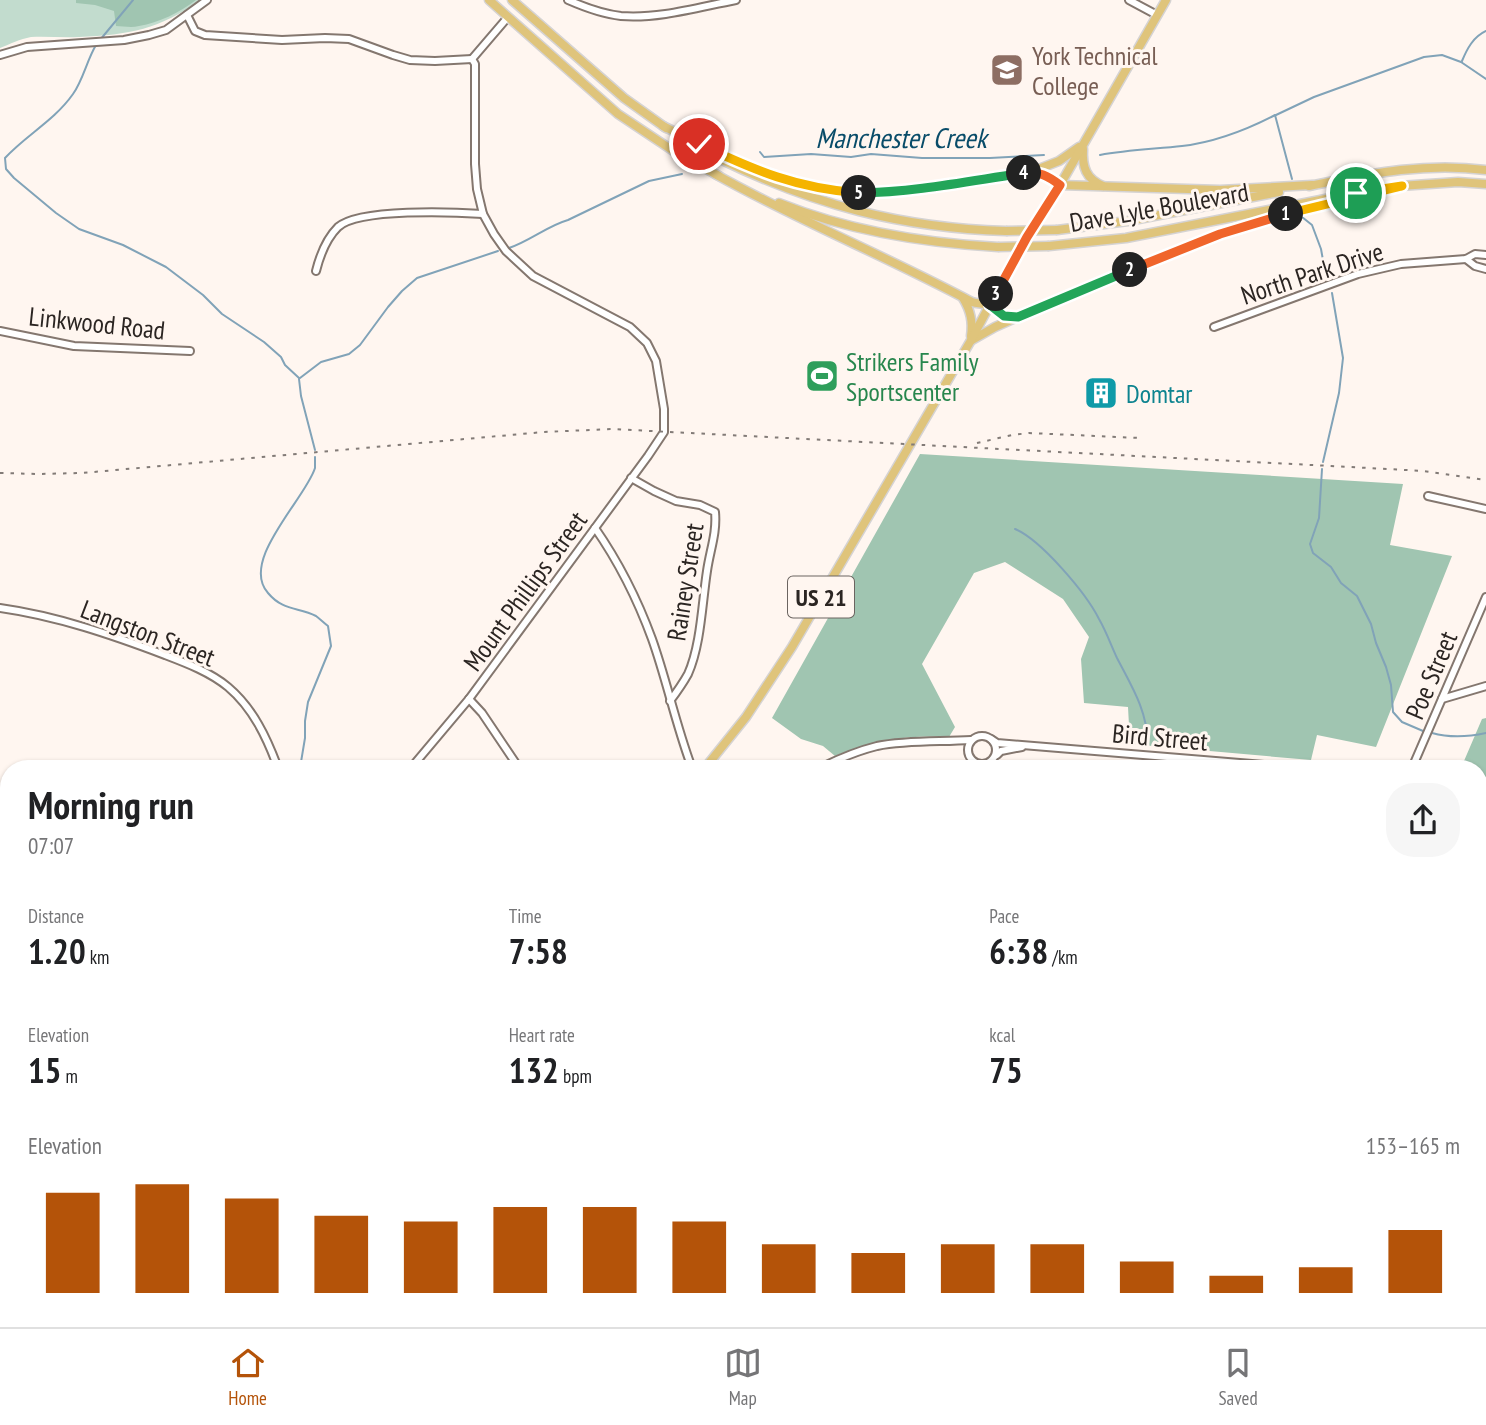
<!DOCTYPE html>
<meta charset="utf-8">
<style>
body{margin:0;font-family:"PT Sans Narrow",sans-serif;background:#f6f6f6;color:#202124;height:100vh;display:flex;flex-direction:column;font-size:26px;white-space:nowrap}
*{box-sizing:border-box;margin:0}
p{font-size:23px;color:#757577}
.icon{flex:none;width:38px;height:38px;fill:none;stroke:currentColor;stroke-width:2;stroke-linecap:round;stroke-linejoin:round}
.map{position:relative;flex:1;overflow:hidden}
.panel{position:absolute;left:0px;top:760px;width:1488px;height:569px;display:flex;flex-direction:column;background:#fff;border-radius:28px 28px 0 0;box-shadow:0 2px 5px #0004}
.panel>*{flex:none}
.pin{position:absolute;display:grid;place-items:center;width:60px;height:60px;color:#fff;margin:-30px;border:4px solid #fff;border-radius:50%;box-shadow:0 2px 7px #0007}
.km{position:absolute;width:35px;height:35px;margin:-18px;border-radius:50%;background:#222;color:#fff;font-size:19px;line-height:35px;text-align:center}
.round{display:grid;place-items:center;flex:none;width:74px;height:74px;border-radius:28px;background:#f6f6f6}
.headline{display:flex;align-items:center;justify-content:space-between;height:119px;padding:0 28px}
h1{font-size:38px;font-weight:600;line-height:52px}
.figures{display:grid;grid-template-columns:repeat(3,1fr);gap:10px;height:119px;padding:7px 28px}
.figures div{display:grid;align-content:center}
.figures b{font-size:35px;font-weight:600}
.figures small{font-size:19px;font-weight:400}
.figures p{font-size:19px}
.chart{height:196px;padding:14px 28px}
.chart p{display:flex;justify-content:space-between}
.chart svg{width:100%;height:126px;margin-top:7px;stroke:#b45309;stroke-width:6}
.tab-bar{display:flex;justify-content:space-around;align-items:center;height:98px;border-top:2px solid #e0e0e0;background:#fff;font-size:19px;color:#757577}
.tab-bar a{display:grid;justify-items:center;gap:4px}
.tab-bar .active{color:#b45309}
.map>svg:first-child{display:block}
</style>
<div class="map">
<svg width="1486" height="1327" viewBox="0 0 1486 1327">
<rect width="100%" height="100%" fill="#fff6f0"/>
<g fill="#c2dcce">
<path d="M0,0H201C159,29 130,35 79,37C63,38 47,36 31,37C20,39 10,44 0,48Z"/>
<path d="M1486,902V1202L1479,1195V923Z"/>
<path d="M1486,1260V1327H1427L1424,1320H1479V1263Z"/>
</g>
<g fill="#a0c5b1">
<path d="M76,0H196C180,12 159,23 139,26C131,28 123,26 116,26L114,11L95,5L76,3Z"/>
<path d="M920,454L1403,484L1390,545L1452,556L1376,747L1317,735L1311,760L1130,744L1128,707L1084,703L1081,659L1089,637L1063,599L1005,562L974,573L922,664L955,727L949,737C906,735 875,740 835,756L823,746L801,739L772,718Z"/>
<path d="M1486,718V887L1479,882V768H1461L1482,719Z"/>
<path d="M1486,1004V1069L1481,1076L1486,1086V1125L1479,1122V1065L1484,1053L1485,1031L1479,1005Z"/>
<path d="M1079,1320H1357L1358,1327H1079Z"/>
</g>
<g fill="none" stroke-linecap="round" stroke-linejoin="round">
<g stroke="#81a3b8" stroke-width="2">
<path d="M100,40L133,0"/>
<path d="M96,45C87,60 83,80 73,94C54,121 26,135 5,158L6,169L14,178L56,213L79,229L123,245L166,267L203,295L222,314L264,342L281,357L285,365L299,378"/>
<path d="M1462,61C1467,49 1473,37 1486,31"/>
<path d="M1276,115L1314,97L1424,57L1442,55L1461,62L1486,79"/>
<path d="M760,152L764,157L811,154L851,157L871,154L922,158H990L1044,155"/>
<path d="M1100,155C1127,150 1155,149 1182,146C1215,142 1246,130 1275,115L1292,179"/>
<path d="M1302,217L1312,225L1321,249L1326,277"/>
<path d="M509,248C530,241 547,226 568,220L649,181L682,174"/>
<path d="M300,378L321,362L349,354L360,345L388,307L402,291L417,278L498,251"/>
<path d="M299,379L301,396L315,450"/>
<path d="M1323,462L1339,393L1343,358L1332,293"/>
<path d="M1322,469L1319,518L1310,544L1313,553L1331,567L1341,583L1357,596L1371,624L1376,643L1386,667L1391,685L1393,712L1402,722L1423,731"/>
<path d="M1015,529C1041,540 1086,593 1099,619C1106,631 1111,645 1117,658C1132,687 1147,710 1148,744"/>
<path d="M1432,733C1450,738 1468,737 1486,733"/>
<path d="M1149,767L1150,768"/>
<path d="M300,768L305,738V721L308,702L331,646L328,626C324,623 320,619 316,616C298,607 283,611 268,593C239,561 306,498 315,468C315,465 315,459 315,457"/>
<path d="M613,1320L615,1327"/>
</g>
<defs>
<g id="minor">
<path d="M568,0C584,7 602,14 621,16C659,19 699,7 736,0"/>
<path d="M1129,0L1157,15"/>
<path d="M187,15L195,31L205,35L282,40L325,38L349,39L393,55L410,60L435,61L472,59"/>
<path d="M0,55L27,47L124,40L149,35L166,30L207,0"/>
<path d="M472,59L508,17"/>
<path d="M1466,259L1475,266L1486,269"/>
<path d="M316,271C320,255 326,239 338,227C359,208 454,212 483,214"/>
<path d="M1214,327L1358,274L1401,264L1466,259L1475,254L1486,255"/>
<path d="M0,331L74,346L190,351"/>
<path d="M631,478L654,491L676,501L700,505L715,512C717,533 710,550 707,571C702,603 701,645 688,674C683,683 676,693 670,701"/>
<path d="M1428,496L1486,509"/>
<path d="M595,528C620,564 637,598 652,639C667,681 676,726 692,768"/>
<path d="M0,608C57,616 112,635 165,655C186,663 210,672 228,687C253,708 267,738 278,768"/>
<path d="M469,699L482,713L519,768"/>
<path d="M1442,699L1486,686"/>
<circle cx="982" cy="750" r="14"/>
<path d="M991,739L997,743L1264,765L1282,768"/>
<path d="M997,755L1001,751L1022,747"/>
<path d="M411,768L469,699L648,456L664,432V409L656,361L647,343L630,327L533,276L506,251L494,234L483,214L477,189L475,164V64L472,59"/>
<path d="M820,768C838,759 857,751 877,746C908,740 940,742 971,740"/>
<path d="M1412,768L1486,597"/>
<path d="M0,810L9,812"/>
<path d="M0,1004L9,995"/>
<path d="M562,1320V1327"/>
<path d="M678,1320L680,1327"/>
<path d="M844,1320L845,1327"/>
<path d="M935,1320V1327"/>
<path d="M1026,1320V1327"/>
<path d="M168,1327L170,1320"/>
<path d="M266,1327L269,1320"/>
<path d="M503,1327L507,1320"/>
</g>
<g id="major">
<path d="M489,0L618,114L675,152L719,176"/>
<path d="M512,0L624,98L666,128"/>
<path d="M663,126C712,150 762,178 816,188C886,201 958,182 1028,172L1045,175L1060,185L1220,190L1312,185"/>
<path d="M1083,149C1082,167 1086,179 1103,186"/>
<path d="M720,159C814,205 902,228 1006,231"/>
<path d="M1036,170L1059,161L1079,147"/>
<path d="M715,174C799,221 888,257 972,302C978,304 986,303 991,306C1004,312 999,319 1018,317L1220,234L1251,224L1402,186"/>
<path d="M1309,186C1369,174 1424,162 1486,170"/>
<path d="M1400,186L1458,182L1486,184"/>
<path d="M779,203C849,231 924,243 998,247"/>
<path d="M1057,230L1128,221L1279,192"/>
<path d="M1049,246L1126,238L1356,193"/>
<path d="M963,298C971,311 973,322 971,336"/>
<path d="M972,340L995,327L1013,319"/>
<path d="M705,768L746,717L792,647L970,342L1010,267L1060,185L1166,0"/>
<path d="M0,1283L9,1277"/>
</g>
</defs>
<use href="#minor" stroke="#84776f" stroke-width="10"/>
<use href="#major" stroke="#d5d3d3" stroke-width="11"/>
<use href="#minor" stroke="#fff" stroke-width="6"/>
<use href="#major" stroke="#dfc47b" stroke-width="8"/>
<g stroke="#827b77" stroke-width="2" stroke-dasharray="3.5 7" stroke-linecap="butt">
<path d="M977,443L1012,435L1029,433L1140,438"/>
<path d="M0,473L38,474L82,473L544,432L612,429L1331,466L1424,471L1486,480"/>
</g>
<defs>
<g id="major-bridge">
<path d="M1006,231L1057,230"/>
<path d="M998,247L1049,246"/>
</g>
</defs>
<use href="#major-bridge" stroke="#d5d3d3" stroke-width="11" stroke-linecap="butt"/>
<use href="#major-bridge" stroke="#dfc47b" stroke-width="8"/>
</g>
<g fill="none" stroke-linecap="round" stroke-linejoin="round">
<defs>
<path id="split-1" d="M1286,214L1402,186L1356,193"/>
<path id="split-2" d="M1130,270L1220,234L1286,214"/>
<path id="split-3" d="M996,294L990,305L1004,316L1018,317L1130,270"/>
<path id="split-4" d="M996,294L1027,237L1060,185C1048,176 1039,171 1024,173"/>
<path id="split-5" d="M859,193C915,192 969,181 1024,173"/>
<path id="split-6" d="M699,144C756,171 796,188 859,193"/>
</defs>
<use href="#split-1" stroke="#fff" stroke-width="14"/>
<use href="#split-2" stroke="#fff" stroke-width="14"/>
<use href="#split-3" stroke="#fff" stroke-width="14"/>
<use href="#split-4" stroke="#fff" stroke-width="14"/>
<use href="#split-5" stroke="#fff" stroke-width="14"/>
<use href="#split-6" stroke="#fff" stroke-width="14"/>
<use href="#split-1" stroke="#f5b400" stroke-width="9"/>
<use href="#split-2" stroke="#f0652b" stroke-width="9"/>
<use href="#split-3" stroke="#22a559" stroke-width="9"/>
<use href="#split-4" stroke="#f0652b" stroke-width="9"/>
<use href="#split-5" stroke="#22a559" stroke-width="9"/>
<use href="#split-6" stroke="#f5b400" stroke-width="9"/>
</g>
<defs>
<symbol id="university-square" viewBox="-11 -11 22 22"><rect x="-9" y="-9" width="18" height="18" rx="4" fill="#8d6e63" stroke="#fff6f0"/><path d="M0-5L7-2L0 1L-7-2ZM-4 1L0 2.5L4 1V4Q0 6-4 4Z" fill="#fff"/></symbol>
<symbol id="stadium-square" viewBox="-11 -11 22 22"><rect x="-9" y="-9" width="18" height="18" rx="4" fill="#2e9e5b" stroke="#fff6f0"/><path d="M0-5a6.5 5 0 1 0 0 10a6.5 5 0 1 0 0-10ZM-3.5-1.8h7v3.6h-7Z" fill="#fff"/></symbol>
<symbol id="building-square" viewBox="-11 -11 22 22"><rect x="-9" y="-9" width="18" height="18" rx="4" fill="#0f9aa8" stroke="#fff6f0"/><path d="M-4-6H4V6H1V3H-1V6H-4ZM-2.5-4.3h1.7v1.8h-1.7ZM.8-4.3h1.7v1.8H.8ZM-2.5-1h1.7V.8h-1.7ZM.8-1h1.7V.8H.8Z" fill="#fff"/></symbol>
</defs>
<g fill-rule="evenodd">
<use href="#university-square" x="988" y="51" width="38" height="38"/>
<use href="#stadium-square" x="803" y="357" width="38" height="38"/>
<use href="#building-square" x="1082" y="374" width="38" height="38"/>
</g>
<g text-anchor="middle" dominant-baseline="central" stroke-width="6" stroke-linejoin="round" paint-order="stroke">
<rect fill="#fff6f0" stroke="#6b6460" stroke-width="2" x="788" y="576.5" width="66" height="41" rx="5"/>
<g font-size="24" font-weight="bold" fill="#2b2522">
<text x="821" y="597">US 21</text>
</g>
<g font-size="26" fill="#785e54" stroke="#fff6f0" text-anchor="start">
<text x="1032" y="55">York Technical<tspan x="1032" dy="30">College</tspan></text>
</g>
<g font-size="26" fill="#2b2522" stroke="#fff6f0">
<text transform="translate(1159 207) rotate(-10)">Dave Lyle Boulevard</text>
<text transform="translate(1312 273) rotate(-18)">North Park Drive</text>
<text transform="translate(97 323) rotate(6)">Linkwood Road</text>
<text transform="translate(685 582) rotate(-81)">Rainey Street</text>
<text transform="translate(525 591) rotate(-54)">Mount Phillips Street</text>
<text transform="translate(148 633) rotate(21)">Langston Street</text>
<text transform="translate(1431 675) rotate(-67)">Poe Street</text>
<text transform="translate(1160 737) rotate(5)">Bird Street</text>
</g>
<g font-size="26" fill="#27864d" stroke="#fff6f0" text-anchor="start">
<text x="846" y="361">Strikers Family<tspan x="846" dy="30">Sportscenter</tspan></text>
</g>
<g font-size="26" fill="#0d838f" stroke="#fff6f0" text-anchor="start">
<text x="1126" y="393">Domtar</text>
</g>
<g font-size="28" font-style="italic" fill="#094c69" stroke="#fff6f0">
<text x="901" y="137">Manchester Creek</text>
</g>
</g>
</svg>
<div class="pin" style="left:1356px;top:193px;background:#1e9e55"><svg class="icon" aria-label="arrive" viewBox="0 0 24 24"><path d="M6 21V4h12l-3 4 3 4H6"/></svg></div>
<div class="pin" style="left:699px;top:144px;background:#d93025"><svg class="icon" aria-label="check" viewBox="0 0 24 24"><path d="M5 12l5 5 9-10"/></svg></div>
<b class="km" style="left:1286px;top:214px">1</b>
<b class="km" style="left:1130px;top:270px">2</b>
<b class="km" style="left:996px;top:294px">3</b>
<b class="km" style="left:1024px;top:173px">4</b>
<b class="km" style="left:859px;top:193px">5</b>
<section class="panel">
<div class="headline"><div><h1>Morning run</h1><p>07:07</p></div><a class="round"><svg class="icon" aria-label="share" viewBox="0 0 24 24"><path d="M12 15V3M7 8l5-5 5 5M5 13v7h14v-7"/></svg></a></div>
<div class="figures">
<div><p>Distance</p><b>1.20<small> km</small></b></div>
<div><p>Time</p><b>7:58</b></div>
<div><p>Pace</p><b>6:38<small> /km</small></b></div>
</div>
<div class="figures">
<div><p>Elevation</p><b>15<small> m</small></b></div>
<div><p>Heart rate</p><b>132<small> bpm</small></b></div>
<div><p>kcal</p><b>75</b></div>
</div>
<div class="chart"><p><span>Elevation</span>153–165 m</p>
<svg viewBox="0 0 160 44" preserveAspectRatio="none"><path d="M5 44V9M15 44V6M25 44V11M35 44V17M45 44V19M55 44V14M65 44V14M75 44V19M85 44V27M95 44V30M105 44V27M115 44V27M125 44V33M135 44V38M145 44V35M155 44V22"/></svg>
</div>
</section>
</div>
<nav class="tab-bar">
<a class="active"><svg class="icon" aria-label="home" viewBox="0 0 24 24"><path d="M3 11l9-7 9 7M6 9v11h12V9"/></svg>Home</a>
<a><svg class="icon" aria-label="map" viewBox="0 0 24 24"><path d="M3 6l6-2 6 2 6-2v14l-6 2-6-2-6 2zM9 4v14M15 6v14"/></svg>Map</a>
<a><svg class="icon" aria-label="saved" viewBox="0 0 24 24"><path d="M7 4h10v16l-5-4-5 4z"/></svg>Saved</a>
</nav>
